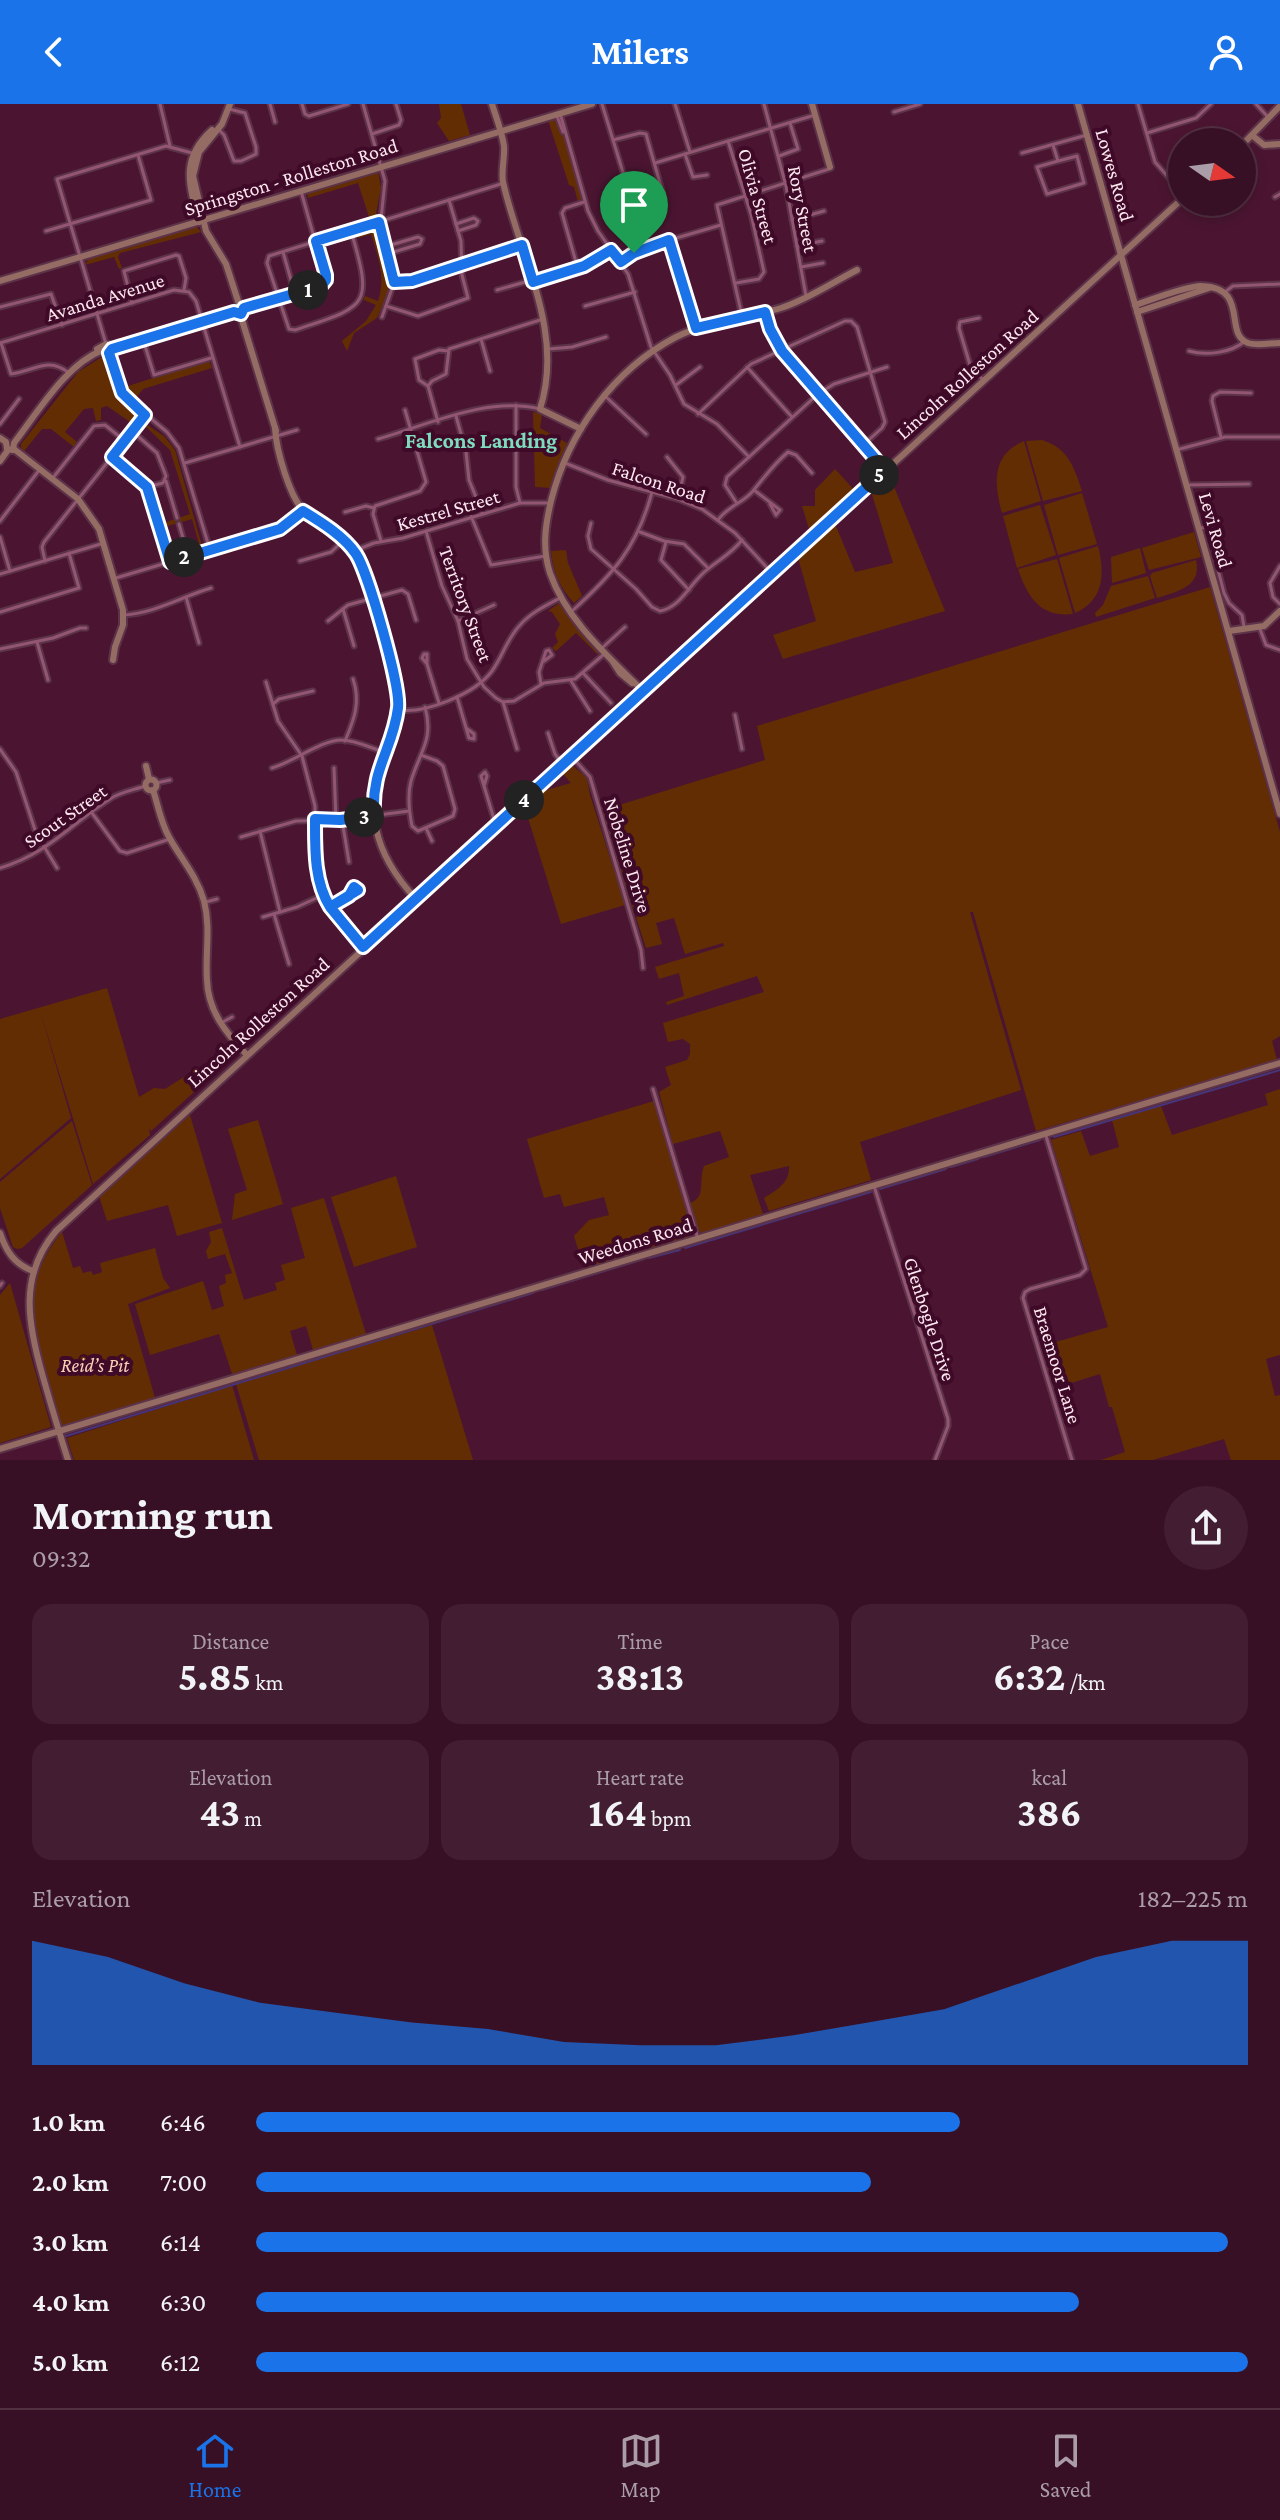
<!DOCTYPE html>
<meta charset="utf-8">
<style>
body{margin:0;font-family:"Crimson Pro",serif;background:#431e32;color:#f1f3f6;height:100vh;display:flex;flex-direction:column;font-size:30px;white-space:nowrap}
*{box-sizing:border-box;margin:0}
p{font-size:26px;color:#ab9da7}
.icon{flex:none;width:44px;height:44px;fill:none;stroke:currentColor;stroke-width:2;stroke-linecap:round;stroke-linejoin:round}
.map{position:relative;height:1356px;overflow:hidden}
.sheet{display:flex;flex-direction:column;background:#381025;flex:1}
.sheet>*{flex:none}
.needle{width:52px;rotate:104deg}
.buttons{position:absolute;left:1168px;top:24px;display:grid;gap:16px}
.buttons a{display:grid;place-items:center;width:88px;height:88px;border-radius:50%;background:#381025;box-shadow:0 4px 12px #0003,0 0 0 2px #523042;font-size:40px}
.pin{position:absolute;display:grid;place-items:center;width:68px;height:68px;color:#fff;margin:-82px -34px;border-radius:50% 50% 50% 0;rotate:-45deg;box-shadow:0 0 8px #0007}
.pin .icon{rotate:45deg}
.km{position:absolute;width:40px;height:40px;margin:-20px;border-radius:50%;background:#222;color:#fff;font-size:22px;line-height:40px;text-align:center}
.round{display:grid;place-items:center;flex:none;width:84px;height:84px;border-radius:42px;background:#431e32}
.head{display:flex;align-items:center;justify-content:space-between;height:136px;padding:0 32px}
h1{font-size:44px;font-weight:700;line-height:60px}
.stats{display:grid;grid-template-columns:repeat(3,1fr);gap:12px;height:136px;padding:8px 32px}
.stats div{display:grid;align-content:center;border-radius:20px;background:#431e32;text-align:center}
.stats b{font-size:40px;font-weight:700}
.stats small{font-size:22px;font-weight:400}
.stats p{font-size:22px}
.chart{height:224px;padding:16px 32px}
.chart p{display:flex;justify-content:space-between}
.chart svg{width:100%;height:144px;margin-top:8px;fill:#1a73e8;opacity:.7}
ul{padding:0 32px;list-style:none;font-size:26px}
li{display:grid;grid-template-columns:128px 96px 1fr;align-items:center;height:60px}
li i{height:20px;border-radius:10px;background:#1a73e8}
header{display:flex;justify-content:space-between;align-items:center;height:104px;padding:0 32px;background:#1a73e8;color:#fff;font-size:36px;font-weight:700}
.tabs{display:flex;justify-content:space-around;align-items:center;height:112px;border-top:2px solid #523042;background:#381025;font-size:22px;color:#ab9da7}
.tabs a{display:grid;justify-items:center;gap:4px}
.tabs .active{color:#1a73e8}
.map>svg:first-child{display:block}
</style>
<header><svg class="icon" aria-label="back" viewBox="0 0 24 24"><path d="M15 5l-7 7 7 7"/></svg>Milers<svg class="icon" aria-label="person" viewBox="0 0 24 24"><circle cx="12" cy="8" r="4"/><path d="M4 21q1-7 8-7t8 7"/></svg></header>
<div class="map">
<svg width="1280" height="1356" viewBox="0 0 1280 1356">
<rect width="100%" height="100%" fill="#4b1531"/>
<g fill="#632d04">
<path d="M439,0H461L470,31L449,37L437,19L441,14Z"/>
<path d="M553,14C567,28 575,73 582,94L578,98L574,83L569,81L548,16Z"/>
<path d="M378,67L381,84L375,115L370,116L358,79L308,94L307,89Z"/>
<path d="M374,122L377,123L392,180L377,214L354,229L347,247L342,237L366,217L376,201L364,196L365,192L378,197C386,173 378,153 371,130L358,134L356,127Z"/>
<path d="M197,123L201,128L120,149L118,153L122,164L119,165L114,153L85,161L89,154Z"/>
<path d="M102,253L106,255L119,291L138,311L133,320L107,302L101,304V316L96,317L93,304L84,305L65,328L77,338L74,343L51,325H42L24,347L21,344V340L78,268Z"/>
<path d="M209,256L212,264L143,285L134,296L125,283Z"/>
<path d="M533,308L542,310L540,324L567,339L552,384L535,383Z"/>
<path d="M144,319L164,332L175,346L202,442L200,443L192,415L164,423L163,419L190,410L170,346L143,320Z"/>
<path d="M1042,336C1068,344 1074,363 1082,387L1043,397L1026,337Z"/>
<path d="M1024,337L1041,397L1002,409C994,380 991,351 1024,337Z"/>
<path d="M835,365L855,387L810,428L802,402H815V386Z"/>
<path d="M890,373L945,507L783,555L773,531L816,517L798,454L835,420L855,468L893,459L871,387Z"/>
<path d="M1082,389L1097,440L1058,451L1044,401Z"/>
<path d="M1040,401L1056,451L1017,464L1003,412Z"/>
<path d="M1194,428L1201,453L1149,466L1142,444Z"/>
<path d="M1098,442C1105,470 1104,496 1075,509L1059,454Z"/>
<path d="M1140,444L1146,469L1112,479L1111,453Z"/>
<path d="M566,446L568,459L582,492L574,499C560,484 553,468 551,447Z"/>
<path d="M1057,455L1073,510C1040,514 1027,492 1018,465Z"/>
<path d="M1196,456C1202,483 1178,487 1157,494L1150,472L1152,469Z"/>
<path d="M1148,472L1155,494L1096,513L1095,509L1103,501L1111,482Z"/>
<path d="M1210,483L1280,728V932L1272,937L1277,956L1036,1027L973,808H970L1021,986L860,1038L871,1076L769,1107L764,1094C777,1086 790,1079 789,1062L750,1071L763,1110L702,1129L698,1127L690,1099C707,1093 698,1076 704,1062L729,1053L720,1027L673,1040L659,988L671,981L665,963L687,956L690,950V940L683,935L668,938L663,919L764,888L757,872L667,901L666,898L684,892L679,869L659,875L655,863L724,842L723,839L685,850L674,814L656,819L662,840L646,844L636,813L641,812L640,808H634L603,706L765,656L757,622Z"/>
<path d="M561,498L573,516L606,549L597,550L576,529L556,547L552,544L558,538L555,530L560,520L552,508L548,507Z"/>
<path d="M572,661L587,674L590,691L625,801L561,820L525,704L543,687L571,679L563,670Z"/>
<path d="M107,884L139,993L154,984L165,985L198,964L206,977L151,1027L149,1024L150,1031L93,1080L40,906L71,1014L0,1075V915Z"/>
<path d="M1280,985V1251L1266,1255L1275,1292L1280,1291V1356H1231L1224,1335L1153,1356H1101L1125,1348L1112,1303H1109L1100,1270L1068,1280L1061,1275L1052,1278L1042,1242L1108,1223L1051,1036L1081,1027L1090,1052L1119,1043L1112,1016L1161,1002L1172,1031L1268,1001L1265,990Z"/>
<path d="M654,997L693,1128L688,1133L584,1164L574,1132L589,1116L609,1111L604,1093L564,1103L560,1090L544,1094L527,1035Z"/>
<path d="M190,1011L222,1119L177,1132L168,1101L107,1117L99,1092Z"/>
<path d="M258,1016L283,1100L232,1116L235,1090L247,1086L228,1025Z"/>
<path d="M72,1017L92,1081L22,1144L17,1145L13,1143L0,1104V1078Z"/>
<path d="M396,1072L417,1143L354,1163L331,1093Z"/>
<path d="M324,1094L366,1230L313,1246L306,1222L290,1227L297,1251L232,1270L219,1230L150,1251L135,1200L203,1177L212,1206L224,1202L219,1182L226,1179L225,1171L232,1169L225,1150L208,1155L206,1147L211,1138L209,1128L222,1124L244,1196L277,1186L275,1179L285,1176L281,1161L305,1154L291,1104Z"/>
<path d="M62,1128L73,1164L80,1162L83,1169L91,1167L93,1171L102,1168L100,1159L155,1144L163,1174L170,1184L128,1200L155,1294L66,1322L61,1320C41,1250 9,1192 62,1128Z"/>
<path d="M10,1179L51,1323L0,1339V1191Z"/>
<path d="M432,1221L473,1356H259L236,1280Z"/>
<path d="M232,1281L254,1356H74L67,1334Z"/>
</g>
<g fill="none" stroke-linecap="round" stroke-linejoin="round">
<g stroke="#46357b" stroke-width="2">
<path d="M1054,1033L1280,966"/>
<path d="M984,1053L1040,1036"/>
<path d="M951,1063L978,1055"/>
<path d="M880,1085L946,1065"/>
<path d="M685,1144L871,1088"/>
<path d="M649,1154L680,1146"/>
<path d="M542,1186L644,1155"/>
<path d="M66,1332L533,1189"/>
</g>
<defs>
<g id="street">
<path d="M160,0L170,42"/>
<path d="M270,0L275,18"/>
<path d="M302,0L305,10L309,12L348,0"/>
<path d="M363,0L385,77L380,125L395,176L382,213"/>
<path d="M602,0L633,101L637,103L662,95L663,90L646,30L640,29L613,36"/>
<path d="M675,0L690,48"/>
<path d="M764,0L786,82L806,192"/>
<path d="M1138,0L1155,58L1182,89"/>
<path d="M1256,0L1267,12"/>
<path d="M894,8L920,0"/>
<path d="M560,9L588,107L598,127L628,170L651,243L670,271L684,300L717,320L749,353"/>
<path d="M557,12L563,28"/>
<path d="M218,25L224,31L234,57H241L256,50V43L245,9L229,5"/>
<path d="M1147,29L1196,14L1211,0"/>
<path d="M372,30L399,21L401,16L396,0"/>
<path d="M728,37L751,110L764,168L759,175L736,179"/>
<path d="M1053,41L1058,57L1077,52L1084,79L1047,90L1037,63L1058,57"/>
<path d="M1022,49L1087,31"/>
<path d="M685,50L693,73L707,71"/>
<path d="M779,52L798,45L790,19"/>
<path d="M655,59L815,11"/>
<path d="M1275,93L1280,90"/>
<path d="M792,116L824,107"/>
<path d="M456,120L474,114L478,117L476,121L458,127"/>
<path d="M46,127L151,96L138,51"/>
<path d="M351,127C374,204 367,202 295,226L289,225L267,159L269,152L504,79"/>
<path d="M669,136L696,224"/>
<path d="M797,142L822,137"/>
<path d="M384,143L418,133L422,135L420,140L387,150"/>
<path d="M283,148L295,190"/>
<path d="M621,158L649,142L721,121"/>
<path d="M801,163L823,159"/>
<path d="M578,165L562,109L565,104L584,98"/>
<path d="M396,178L412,177L522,141"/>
<path d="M533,178L584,162L610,146"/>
<path d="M497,186L532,176"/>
<path d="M1225,188L1233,182L1280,180"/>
<path d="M132,199L124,167L176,151L179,152L186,174L184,186"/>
<path d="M386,202L418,212L468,194L462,171L461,137L449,96"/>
<path d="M585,202L635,188"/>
<path d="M0,203L51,190L62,221"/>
<path d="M245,203L319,183L326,176L301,87"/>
<path d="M765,208L770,225L782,247L884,366"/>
<path d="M742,212L717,101L829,65"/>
<path d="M979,214L960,218L959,224L970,261L983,276"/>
<path d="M142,232L154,271L211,254"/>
<path d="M481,235L490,267"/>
<path d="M0,239L174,186L189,188L196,197L240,343"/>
<path d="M1,239L11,270C35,267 48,252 69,269"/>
<path d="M106,240L57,75L166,42L192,49"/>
<path d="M549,245L572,243L606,233"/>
<path d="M1189,247C1206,252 1231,249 1245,237"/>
<path d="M109,249L125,293L167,328L179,344L210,446"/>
<path d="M747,263L792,313"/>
<path d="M676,281L700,263"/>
<path d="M428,282L419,276L415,255L439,246L448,247"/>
<path d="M605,292L646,330"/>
<path d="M516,301V383L520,399"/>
<path d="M698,310L751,260L845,217H851L857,223L885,318L882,324L862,342"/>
<path d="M456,312L466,348L469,376L482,408"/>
<path d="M438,318L428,282L432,277L446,270L449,245L540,216"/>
<path d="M0,320L19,295"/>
<path d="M132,327L157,349L166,372L163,379L147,383"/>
<path d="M1221,333L1212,297L1213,292L1220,288L1251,289"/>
<path d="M378,335C428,321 487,292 540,305"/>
<path d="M1176,346L1225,333H1280"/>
<path d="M112,353L147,383L170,458"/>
<path d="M667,353L683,373L678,395"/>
<path d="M185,359L297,326"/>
<path d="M565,359L608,376L678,395L702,405L735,429L772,469"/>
<path d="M52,375L94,322L105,321L125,337"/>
<path d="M166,377L177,414"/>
<path d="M1186,381L1249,380"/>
<path d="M754,386L780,406L776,411L770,400"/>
<path d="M736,398L725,381L727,373L818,290L834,280L887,263"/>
<path d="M345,408L366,402L374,404"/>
<path d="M471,412L491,461L545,452"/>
<path d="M718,416C728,402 743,399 753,387C764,373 774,360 788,348L796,351L812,369"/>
<path d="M0,417L40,365"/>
<path d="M591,419L588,432L591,445L636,485L652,503L660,507C682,503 691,477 708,465C720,455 732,449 742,436"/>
<path d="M179,420L188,451"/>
<path d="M1201,424L1211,422L1217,427L1214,450L1224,489L1229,499L1242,511L1244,523"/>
<path d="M426,427L442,482L458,517L467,555L484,583L496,594L503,598L514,597L544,579L575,575L603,551"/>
<path d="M640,428L664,437L684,440L708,464"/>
<path d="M0,433L10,467"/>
<path d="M381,437L373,410L375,402L420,387L426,378L405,306"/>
<path d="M666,438L661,456L689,486"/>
<path d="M354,447L374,439L403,434L520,399H551"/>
<path d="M45,457L42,443L44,438L145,311"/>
<path d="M300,457L331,448L344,436"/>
<path d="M1280,462L1270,479L1273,493L1280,500"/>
<path d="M0,470L104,439"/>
<path d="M116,474L280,425L303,407"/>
<path d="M186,493L199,539"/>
<path d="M343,505L354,542"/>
<path d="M0,508L79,484L69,449"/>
<path d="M571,508C613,470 637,444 652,388"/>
<path d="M124,511C155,509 181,493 211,484"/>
<path d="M328,517L348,501L402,486L408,490L416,516"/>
<path d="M458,517L494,501"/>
<path d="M1260,525L1266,541L1280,546"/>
<path d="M37,538L48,576"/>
<path d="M602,544L625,523"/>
<path d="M0,545L53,534L80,524H86"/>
<path d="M427,560V550H424L422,554L427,560L439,599"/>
<path d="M583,569L611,599"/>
<path d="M571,577L590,607"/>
<path d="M266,578L278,617L302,652L315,702V747L318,770L325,795L363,843"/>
<path d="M541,580L539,568L546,547L549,546L552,551L544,557"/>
<path d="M457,593L469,634L474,635V630L466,624"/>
<path d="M503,598L517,645"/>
<path d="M273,600L279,595L313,587"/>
<path d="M398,606C425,610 475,590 492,567C503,552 507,534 521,520C532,508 547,501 562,493"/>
<path d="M735,611L742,645"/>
<path d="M548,629L555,650L563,661"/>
<path d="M345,637C354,616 361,598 353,575"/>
<path d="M0,645L16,668L36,729L57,764"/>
<path d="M421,651L437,657L443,662L455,705L453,712L418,727L412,722C409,707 407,692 411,677C420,647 434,636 425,603"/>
<path d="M573,654L590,673L641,846L643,864"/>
<path d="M272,664C293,658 322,636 341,636C356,636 370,644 384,648"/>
<path d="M334,664L336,716"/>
<path d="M156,679L170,676"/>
<path d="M484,682L487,672L485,668L481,672L494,715L498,720"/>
<path d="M92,709L120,747L127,749L170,735"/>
<path d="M342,716L349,758"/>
<path d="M426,724L432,737"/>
<path d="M260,727L280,808"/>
<path d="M241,733L296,717L340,716L409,707"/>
<path d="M0,764C49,749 69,721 110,695C120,688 134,686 145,682"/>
<path d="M206,798L217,795"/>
<path d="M330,803L358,788L356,783L351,785L349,792"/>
<path d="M274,810L289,860"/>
<path d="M263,813L297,803L323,791"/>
<path d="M221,919L232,913"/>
<path d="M653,985L698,1135"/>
<path d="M1046,1032L1086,1165L1080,1171L1030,1185L1025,1188L1023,1194L1072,1356"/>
<path d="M874,1082L948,1315V1322L935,1356"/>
<path d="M0,1182L2,1179"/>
</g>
<g id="secondary">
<path d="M230,0L222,20L199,48L193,72L206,127L226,160L239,200L244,204L241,210L242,216L276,327"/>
<path d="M492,0C496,13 502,28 504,42C505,54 501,66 503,78C520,154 565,227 540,305L581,325"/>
<path d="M812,0L830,63"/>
<path d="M1078,0L1280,710"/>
<path d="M1253,32L1264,41L1280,40"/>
<path d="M1242,41L1280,2"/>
<path d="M199,118C189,80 180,55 212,26"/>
<path d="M0,177L592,0"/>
<path d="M1135,201C1151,196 1188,181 1202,182C1250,184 1223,230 1248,239C1257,242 1271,239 1280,239"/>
<path d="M1137,208L1209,184"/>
<path d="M97,245L106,240L112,242L119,239"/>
<path d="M275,324C276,345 290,396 306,409C324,422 345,433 357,452C368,471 372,494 378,515C384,537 392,558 397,580C402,603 393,623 385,644C363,704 373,749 416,795"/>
<path d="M0,334L6,338L7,345L13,346L14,339C38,308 66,260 103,246L109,249L112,245L234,208"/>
<path d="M14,345L78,395L99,425L123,506V521L115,543L113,556"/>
<path d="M0,357L8,346"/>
<path d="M1229,527L1264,522L1280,507"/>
<path d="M613,558L620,569L632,579"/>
<path d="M643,587C609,553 566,516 550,469C542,445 545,422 551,397C568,329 613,266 676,233C710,216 746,215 781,204C807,196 833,178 857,166"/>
<path d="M146,662L149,675"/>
<circle cx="151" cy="681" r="5.5"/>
<path d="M153,686C158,701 161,719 169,733C181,755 197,772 204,797C211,824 205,849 207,876C208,907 226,929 246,950"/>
<path d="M0,1129C6,1147 14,1160 33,1167"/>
<path d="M0,1345L1280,959"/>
<path d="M68,1356C59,1328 51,1301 43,1273C28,1221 18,1172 56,1127L1182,95"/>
</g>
</defs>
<use href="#street" stroke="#5c3348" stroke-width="7"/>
<use href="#secondary" stroke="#5c3348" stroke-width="10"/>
<use href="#street" stroke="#925672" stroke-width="3"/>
<use href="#secondary" stroke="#956c64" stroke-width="6"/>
</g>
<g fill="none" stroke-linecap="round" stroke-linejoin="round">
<defs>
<path id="route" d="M634,149L621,158L611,146L584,162L533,178L522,141L412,177L394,178L379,118L316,137L326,171V176L321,182L244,204L241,210L234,208L112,245L109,249L122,289L145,311L112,353L147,383L170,458L280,425L303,407C321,418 344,432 356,450C368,468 401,583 398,604C393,645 371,664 374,712L340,716L315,715C315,745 314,777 330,803L358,786L354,783L349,792L330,803L363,843L885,366L782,247L770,225L765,208L696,224L669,136L634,149"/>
</defs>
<use href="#route" stroke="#fff" stroke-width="16"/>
<use href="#route" stroke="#1a73e8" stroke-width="10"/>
</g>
<g text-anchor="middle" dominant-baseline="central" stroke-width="8" stroke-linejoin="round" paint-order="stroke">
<g font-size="20" fill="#fde7f0" stroke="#3f0a27">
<text transform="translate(1115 71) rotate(74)">Lowes Road</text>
<text transform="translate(291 73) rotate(-17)">Springston - Rolleston Road</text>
<text transform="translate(758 92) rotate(74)">Olivia Street</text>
<text transform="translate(803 105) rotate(79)">Rory Street</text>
<text transform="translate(105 193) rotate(-17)">Avanda Avenue</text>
<text transform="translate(967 270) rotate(-42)">Lincoln Rolleston Road</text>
<text transform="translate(659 378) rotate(18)">Falcon Road</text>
<text transform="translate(448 406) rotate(-16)">Kestrel Street</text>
<text transform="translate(1216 426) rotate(74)">Levi Road</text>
<text transform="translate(466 500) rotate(70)">Territory Street</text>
<text transform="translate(65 712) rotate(-35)">Scout Street</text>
<text transform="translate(628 751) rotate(73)">Nobeline Drive</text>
<text transform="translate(258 918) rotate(-42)">Lincoln Rolleston Road</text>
<text transform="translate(635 1137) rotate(-17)">Weedons Road</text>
<text transform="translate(930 1215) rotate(72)">Glenbogle Drive</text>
<text transform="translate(1058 1261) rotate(73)">Braemoor Lane</text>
</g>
<g font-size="20" font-style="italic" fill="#f9cfb7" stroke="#3f0a27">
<text x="95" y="1261">Reid’s Pit</text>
</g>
<g font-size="22" font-weight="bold" fill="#7edbbe" stroke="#3f0a27">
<text x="481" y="336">Falcons Landing</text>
</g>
</g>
</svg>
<div class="buttons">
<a><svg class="needle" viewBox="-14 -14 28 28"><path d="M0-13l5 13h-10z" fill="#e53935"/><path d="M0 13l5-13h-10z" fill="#ab9da7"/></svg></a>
</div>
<div class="pin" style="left:634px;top:149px;background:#1e9e55"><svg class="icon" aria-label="arrive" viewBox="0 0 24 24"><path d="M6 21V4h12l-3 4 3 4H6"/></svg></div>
<b class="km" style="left:308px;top:186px">1</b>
<b class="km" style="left:184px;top:453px">2</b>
<b class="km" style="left:364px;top:713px">3</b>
<b class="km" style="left:524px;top:696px">4</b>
<b class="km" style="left:879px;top:371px">5</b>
</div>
<section class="sheet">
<div class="head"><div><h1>Morning run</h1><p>09:32</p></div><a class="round"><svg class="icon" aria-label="share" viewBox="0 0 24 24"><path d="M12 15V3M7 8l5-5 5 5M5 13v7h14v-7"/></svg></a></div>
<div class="stats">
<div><p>Distance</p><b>5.85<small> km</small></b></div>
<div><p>Time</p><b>38:13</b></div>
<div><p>Pace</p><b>6:32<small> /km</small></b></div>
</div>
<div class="stats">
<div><p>Elevation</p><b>43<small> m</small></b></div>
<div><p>Heart rate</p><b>164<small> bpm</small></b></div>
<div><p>kcal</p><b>386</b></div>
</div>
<div class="chart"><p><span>Elevation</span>182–225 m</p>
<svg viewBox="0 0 160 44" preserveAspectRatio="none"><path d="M0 44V6L10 11L20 19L30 25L40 28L50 31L60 33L70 37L80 38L90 38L100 35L110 31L120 27L130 19L140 11L150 6L160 6V44z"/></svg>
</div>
<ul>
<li><b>1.0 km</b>6:46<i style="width:71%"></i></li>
<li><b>2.0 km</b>7:00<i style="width:62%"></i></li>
<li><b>3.0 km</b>6:14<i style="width:98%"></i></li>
<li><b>4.0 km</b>6:30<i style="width:83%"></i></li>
<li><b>5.0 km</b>6:12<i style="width:100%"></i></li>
</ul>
</section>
<nav class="tabs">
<a class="active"><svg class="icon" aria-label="home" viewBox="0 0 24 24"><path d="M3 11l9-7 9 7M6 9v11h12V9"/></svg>Home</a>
<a><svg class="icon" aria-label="map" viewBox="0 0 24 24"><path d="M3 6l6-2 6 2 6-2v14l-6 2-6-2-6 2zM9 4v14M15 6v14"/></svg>Map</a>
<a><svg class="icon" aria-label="saved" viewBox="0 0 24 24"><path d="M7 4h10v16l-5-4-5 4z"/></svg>Saved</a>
</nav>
